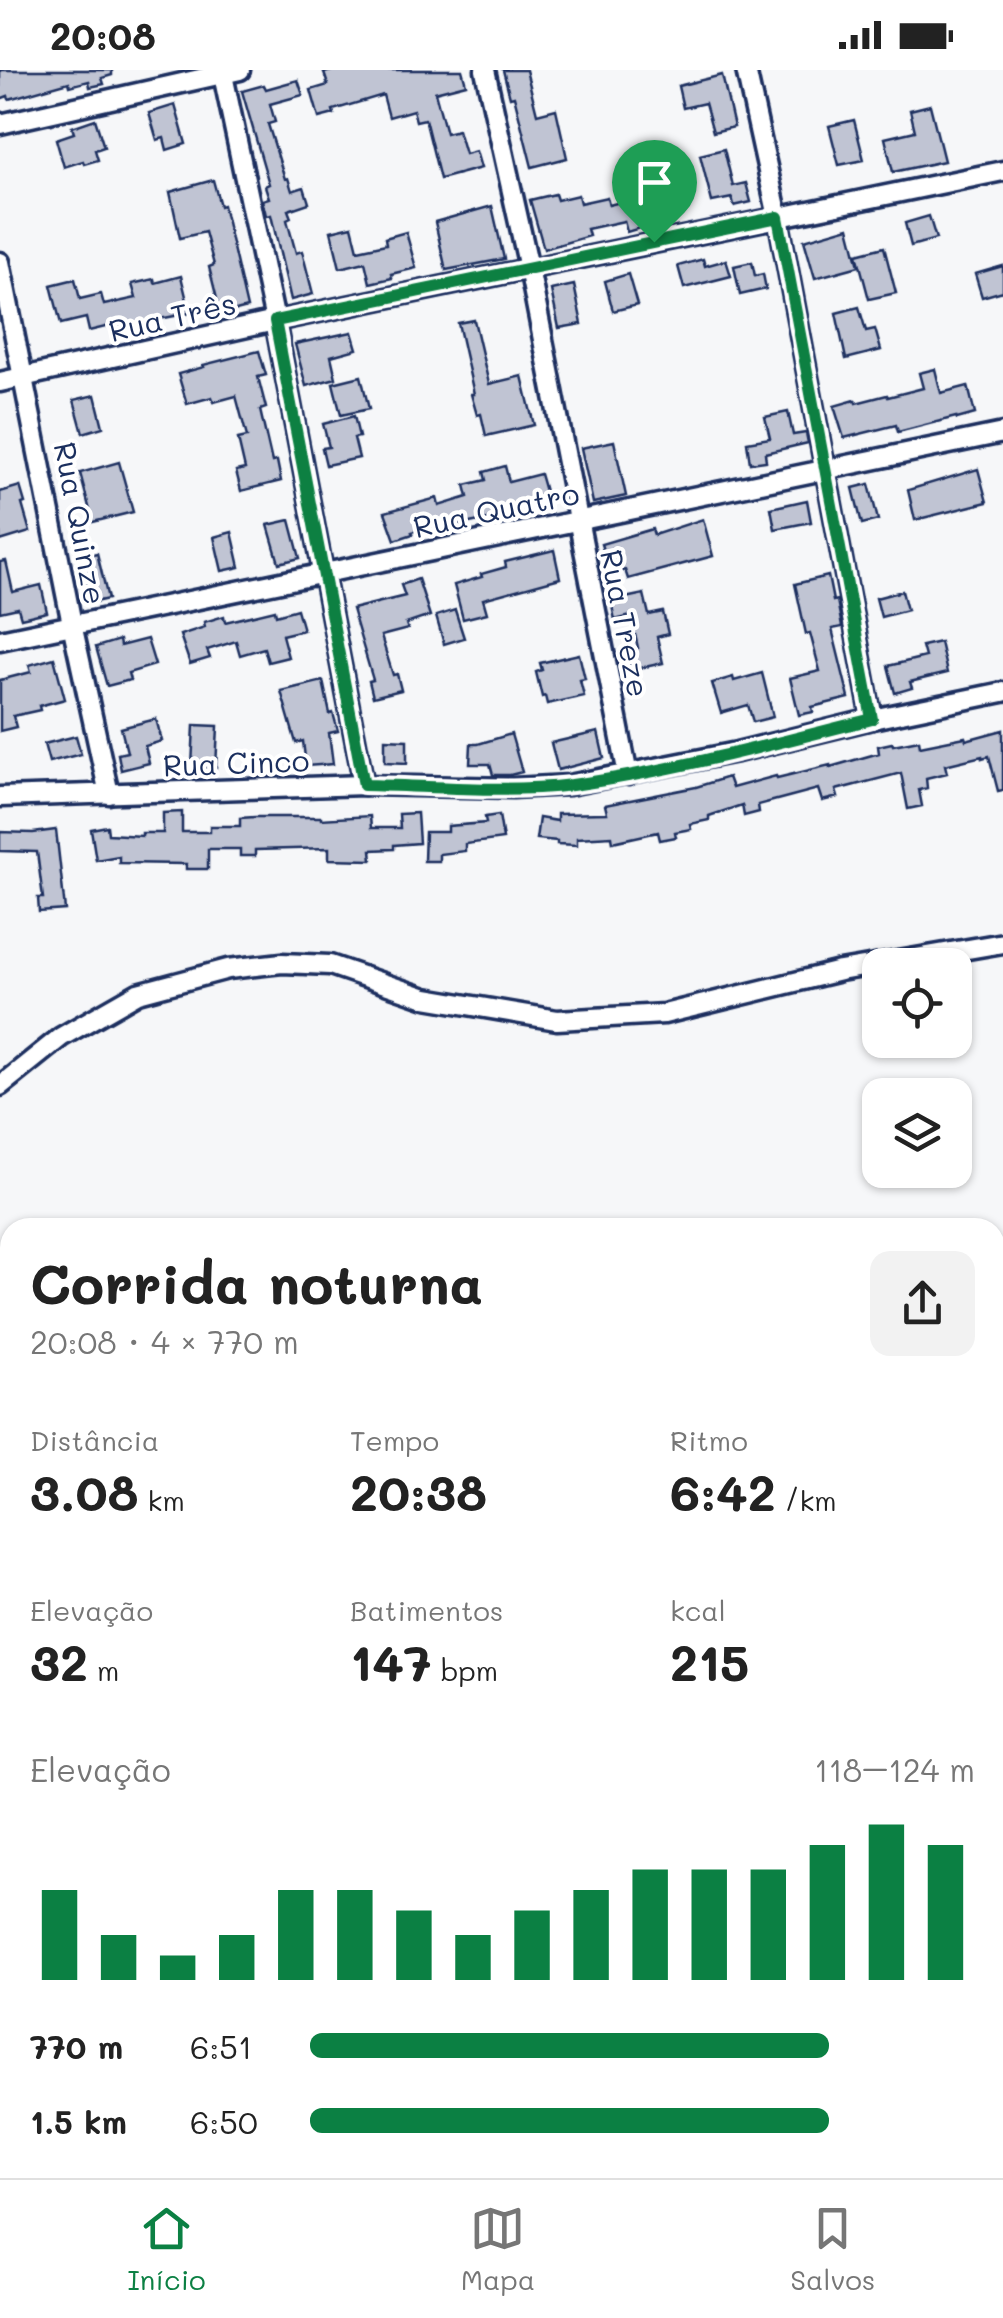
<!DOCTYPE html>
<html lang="pt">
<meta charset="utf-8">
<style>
body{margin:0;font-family:Mali,sans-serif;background:#f2f2f2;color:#222;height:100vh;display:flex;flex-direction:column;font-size:38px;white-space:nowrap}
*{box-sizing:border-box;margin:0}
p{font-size:32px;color:#767676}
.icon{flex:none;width:55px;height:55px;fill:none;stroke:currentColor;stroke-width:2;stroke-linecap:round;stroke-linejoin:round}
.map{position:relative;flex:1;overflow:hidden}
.sheet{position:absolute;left:0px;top:1148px;width:1005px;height:962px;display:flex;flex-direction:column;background:#fff;border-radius:30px 30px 0 0;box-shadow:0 2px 8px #0004}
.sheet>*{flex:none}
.buttons{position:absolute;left:862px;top:878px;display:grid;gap:20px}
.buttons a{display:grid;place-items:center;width:110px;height:110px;border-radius:20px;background:#fff;box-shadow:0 2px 8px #0004;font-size:50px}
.pin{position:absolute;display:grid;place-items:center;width:85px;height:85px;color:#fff;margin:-102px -42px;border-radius:50% 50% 50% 0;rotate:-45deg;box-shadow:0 0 10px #0007}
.pin .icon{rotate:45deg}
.round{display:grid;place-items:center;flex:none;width:105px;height:105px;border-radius:20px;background:#f2f2f2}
.overview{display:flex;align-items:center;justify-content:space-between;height:170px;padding:0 30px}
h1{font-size:55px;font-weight:800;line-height:75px}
.metrics{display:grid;grid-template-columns:repeat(3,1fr);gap:15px;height:170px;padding:10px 30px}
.metrics div{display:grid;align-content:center}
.metrics b{font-size:50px;font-weight:800}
.metrics small{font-size:28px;font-weight:400}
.metrics p{font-size:28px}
.chart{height:280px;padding:20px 30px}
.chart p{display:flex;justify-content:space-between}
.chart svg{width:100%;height:180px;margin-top:10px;stroke:#0b8043;stroke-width:6}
ul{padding:0 30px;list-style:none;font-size:32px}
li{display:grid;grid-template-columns:160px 120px 1fr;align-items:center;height:75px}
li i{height:25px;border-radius:12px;background:#0b8043}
.status{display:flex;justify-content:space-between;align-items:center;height:70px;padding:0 50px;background:#fff;direction:ltr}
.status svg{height:28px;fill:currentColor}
.menu{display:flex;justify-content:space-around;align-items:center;height:140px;border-top:2px solid #e0e0e0;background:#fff;font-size:28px;color:#767676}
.menu a{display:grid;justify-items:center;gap:5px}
.menu .active{color:#0b8043}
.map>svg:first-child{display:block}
</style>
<div class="status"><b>20:08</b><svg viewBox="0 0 49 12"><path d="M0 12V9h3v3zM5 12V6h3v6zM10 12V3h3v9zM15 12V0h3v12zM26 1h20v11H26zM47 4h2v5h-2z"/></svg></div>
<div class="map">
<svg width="1003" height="2108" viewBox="0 0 1003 2108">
<rect width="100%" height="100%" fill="#f6f7f9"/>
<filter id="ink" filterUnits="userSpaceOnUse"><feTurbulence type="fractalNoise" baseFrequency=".01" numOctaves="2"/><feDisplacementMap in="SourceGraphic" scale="20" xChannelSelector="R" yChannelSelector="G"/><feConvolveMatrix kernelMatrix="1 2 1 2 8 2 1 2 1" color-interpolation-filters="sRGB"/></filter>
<g filter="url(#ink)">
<g fill="#d6d9e2" stroke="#7884a0" stroke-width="2.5">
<path d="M0,1196L10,1210V1465L0,1418Z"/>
<path d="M0,1886L10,1906V2100H985L988,2108H0Z"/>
<path d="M1003,1886V2052L995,2029V1894Z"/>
</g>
<g fill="#c0c4d3" stroke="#1b2f5e" stroke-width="2.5">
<path d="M0,0H112V5L102,8L104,14L90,17L89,11L70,16L69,12L9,29L8,26L0,29Z"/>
<path d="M335,0H462L466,14L435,22L446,63L458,60L465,84L476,81L481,98L440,109L425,49L416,51L413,40L389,47L383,25L333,40L334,44L319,48L311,20L328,15L324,3Z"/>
<path d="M503,0H526L537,44L556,39L567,88L532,97L514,26L510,27Z"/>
<path d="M722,5L734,57L713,62L705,33L683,38L678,16Z"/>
<path d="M298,10L303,25L270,34L275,52L268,54L285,109L288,108L292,121L304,117L309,133L288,140L291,148L287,150L296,183L302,181L313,224L291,230L271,145L266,146L265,141L262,130L269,128L265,116L269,114L242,21L264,15L266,19Z"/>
<path d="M175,35L186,74L167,80L164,68L157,70L149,43Z"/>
<path d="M930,35L944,91L893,102L885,68L915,61L910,40Z"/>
<path d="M95,49L104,77L95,80L98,90L84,94L83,91L64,97L56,69L74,63L72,57Z"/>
<path d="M854,50L864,90L839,95L829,56Z"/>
<path d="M724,79L733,116L746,113L751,132L734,136L732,128L712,132L700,85Z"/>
<path d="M678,101L688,135L664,142L666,150L627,162L624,151L587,159L589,166L544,179L530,130L555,124L557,130L578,125L580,133L607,127L609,135L640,127L638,118L659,113L657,107Z"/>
<path d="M213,110L220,136L223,135L247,238L221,245L209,197L214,195L205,162L180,168L170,122Z"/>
<path d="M492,136L504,189L446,200L435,152Z"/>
<path d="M929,146L936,169L911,176L905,153Z"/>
<path d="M352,156L358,180L386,174L385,168L406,162L416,198L391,204L392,208L370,213L365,192L340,198L331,161Z"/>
<path d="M849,157L859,196L815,208L804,170Z"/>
<path d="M884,177L896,223L869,229L857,184Z"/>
<path d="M703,189L705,196L726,190L731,206L684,218L678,196Z"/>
<path d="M752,192L755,206L763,204L766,219L740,225L734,196Z"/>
<path d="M1003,196V221L982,227L975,204Z"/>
<path d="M628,204L637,235L613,241L605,211Z"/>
<path d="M181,206L190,243L139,253L140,257L120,262L118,254L89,261L86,248L61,254L51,215L75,209L80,229L101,224L104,235L136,228L132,214L154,209L155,213Z"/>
<path d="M574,215L582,254L559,258L551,220Z"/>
<path d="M859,237L866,261L875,259L881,280L846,289L836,243Z"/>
<path d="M474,250L489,314L522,306L534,355L486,366L481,344L477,345L471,324H474L458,253Z"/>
<path d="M352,262L357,279L331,286L336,308L306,316L295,274Z"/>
<path d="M259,281L266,305L258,307L266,338L260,340L272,392L277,391L281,411L241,421L236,401L245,399L238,369L247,367L236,326L214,332L212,327L187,334L178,304L204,297L203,295Z"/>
<path d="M935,299L941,323L968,316L975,344L957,349L956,347L898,362L896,355L844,368L834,336L855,330L856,333L887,325L888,327L923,318L919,303Z"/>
<path d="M361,306L369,339L341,345L333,313Z"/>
<path d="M95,325L103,357L83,363L74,330Z"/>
<path d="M788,342L793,365L806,363L808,373L765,383L766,391L750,393L747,372L770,368L765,347Z"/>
<path d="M354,346L359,367L354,368L359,388L326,395L322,378L329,377L323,354Z"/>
<path d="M614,371L626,426L593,433L581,378Z"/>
<path d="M119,392L133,442L93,452L80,403Z"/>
<path d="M505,396L509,412L540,404L546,425L493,440L495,448L459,455L458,449L412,462L413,464L395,470L385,442L437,428L439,436L468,427L465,415L486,410L484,402Z"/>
<path d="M978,399L987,432L915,450L908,420Z"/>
<path d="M869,414L878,450L862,454L853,418Z"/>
<path d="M20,416L25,433L22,434L30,462L0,471V422Z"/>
<path d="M807,430L811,452L775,459L771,438Z"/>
<path d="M703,449L713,486L628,509L625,500L611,505L601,474L652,459L654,465Z"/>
<path d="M290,450L300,488L279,493L268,455Z"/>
<path d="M232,462L240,497L222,501L214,467Z"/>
<path d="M554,480L560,508L483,529L487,543L463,549L454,515L482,507L481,504L506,497L505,492Z"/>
<path d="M97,483L108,529L90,533L79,487Z"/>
<path d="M6,491L13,522L41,515L47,542L21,548L18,538L0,542V492Z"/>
<path d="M828,506L833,531L837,530L842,557L832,559L849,628L812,637L813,642L799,645L790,608L820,601L810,563L806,564L795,514Z"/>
<path d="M418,509L430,546L406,554L408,559L381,566L393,605L397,604L401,620L373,627L369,611L373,610L352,539L405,526L401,515Z"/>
<path d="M902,521L907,540L881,547L876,528Z"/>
<path d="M644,524L649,545L663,542L668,564L657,567L663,593L631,600L627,580L638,578L631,546L615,550L611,531Z"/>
<path d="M297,539L303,560L282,565L288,587L268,592L264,578L240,585L236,571L207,580L210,588L190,594L180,565L205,557L204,552L224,546L225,552L275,540L276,545Z"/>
<path d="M455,540L464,568L444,574L436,546Z"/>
<path d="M147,569L155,595L128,603L130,610L107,616L96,577L119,570L120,576Z"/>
<path d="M940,572L947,603L910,612L912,618L895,623L888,596L925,587L922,576Z"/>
<path d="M579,584L585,609L580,610L584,626L547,634L545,626L542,627L536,602L542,600L540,593Z"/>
<path d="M54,588L65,629L39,636L40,640L13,646L16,657L0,661V610L31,602L29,595Z"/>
<path d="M762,603L773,647L753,652L748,635L721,643L712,613L733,607L734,611Z"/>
<path d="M323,611L330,644L333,643L338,661L329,663L333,694L306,696L303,671L296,673L281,621Z"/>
<path d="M156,649L162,671L145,676L149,693L121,700L118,684L127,682L121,658Z"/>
<path d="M194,655L218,656L216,698L192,697Z"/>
<path d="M1003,660V720L998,721L989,686L982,688V686L945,695L947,703L926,708L927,718L919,720L922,736L908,739L901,703L836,720L838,727L822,731L818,719L758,735L759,742L744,746L742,735L709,746V750L690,754L691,759L675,762L676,767L660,770L658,762L613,772L612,766L577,768V775L557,774V771L536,769L539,748L557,751V744L607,743L605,735L696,717L728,707L732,718L776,706L777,708L830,695V697L879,683L878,676L892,673L893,675L919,670L920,676L965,667L966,670Z"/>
<path d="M598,662L604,688L558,700L551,673Z"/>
<path d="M511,664L522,702L510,705H493L490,694H470L471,674H478Z"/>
<path d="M76,666L81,684L49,692L44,674Z"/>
<path d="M385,669L407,670V693L385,692Z"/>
<path d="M182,742V762H210V756H240V748L255,747H321V749L370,746L371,758H400L399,744L417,743L419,773L394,775V779L371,780L372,790L329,789V778L255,780V786H240V779H208V799H186V794L119,793V786L96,790L91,759L107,756L108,764L142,766V763H163V743Z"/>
<path d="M499,745L503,769L465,774V781L439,784V791H424L425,762H448V756L486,753L485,747Z"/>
<path d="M56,760L65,840L39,842L38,828H43L37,782L0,781V762L33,763Z"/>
</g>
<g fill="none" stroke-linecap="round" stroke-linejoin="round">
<defs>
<g id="minor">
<path d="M222,0L275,251L364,715"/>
<path d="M485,0L529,198L628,705"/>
<path d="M746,0L778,147L872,649"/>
<path d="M0,54L240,0"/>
<path d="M0,192L72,554L109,724"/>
<path d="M0,312L275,251L1003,101"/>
<path d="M0,570L1003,363"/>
<path d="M0,727L364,715L513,718L569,715L737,682L872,649L1003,622"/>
<path d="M0,1016L61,967L138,923L228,899L282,893L330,895L426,928L557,950L664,944L840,901L1003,873"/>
</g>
</defs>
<use href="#minor" stroke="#1b2f5e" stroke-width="25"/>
<use href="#minor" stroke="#fff" stroke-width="18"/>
</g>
</g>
<g fill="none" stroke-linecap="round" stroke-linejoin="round" filter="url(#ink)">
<defs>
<path id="route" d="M778,147L872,649C773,674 673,701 572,715C507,723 430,716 364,715L275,251Z"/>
</defs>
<use href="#route" stroke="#fff" stroke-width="20"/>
<use href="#route" stroke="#0b8043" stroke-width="12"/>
</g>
<g text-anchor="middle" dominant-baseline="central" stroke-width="8" stroke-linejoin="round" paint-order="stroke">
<g font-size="30" fill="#1b2f5e" stroke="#fff">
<text transform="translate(172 246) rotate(-13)">Rua Três</text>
<text transform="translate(496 439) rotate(-12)">Rua Quatro</text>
<text transform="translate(81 453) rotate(79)">Rua Quinze</text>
<text transform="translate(626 553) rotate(79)">Rua Treze</text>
<text transform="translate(236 692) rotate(-2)">Rua Cinco</text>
</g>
</g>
</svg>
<div class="buttons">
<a><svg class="icon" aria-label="locate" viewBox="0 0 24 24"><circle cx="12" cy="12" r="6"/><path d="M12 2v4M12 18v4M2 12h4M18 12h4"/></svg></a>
<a><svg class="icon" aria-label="layers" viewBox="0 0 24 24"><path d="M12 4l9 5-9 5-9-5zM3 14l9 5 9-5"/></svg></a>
</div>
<div class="pin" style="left:654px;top:172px;background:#1e9e55"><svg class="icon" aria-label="arrive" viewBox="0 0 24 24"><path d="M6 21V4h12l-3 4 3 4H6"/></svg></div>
<section class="sheet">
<div class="overview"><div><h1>Corrida noturna</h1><p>20:08 · 4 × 770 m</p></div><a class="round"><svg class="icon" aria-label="share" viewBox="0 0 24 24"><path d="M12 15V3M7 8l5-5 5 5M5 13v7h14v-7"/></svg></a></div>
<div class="metrics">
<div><p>Distância</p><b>3.08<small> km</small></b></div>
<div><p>Tempo</p><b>20:38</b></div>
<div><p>Ritmo</p><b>6:42<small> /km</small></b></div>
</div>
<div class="metrics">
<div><p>Elevação</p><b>32<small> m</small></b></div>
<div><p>Batimentos</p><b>147<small> bpm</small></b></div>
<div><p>kcal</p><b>215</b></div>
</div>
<div class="chart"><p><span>Elevação</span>118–124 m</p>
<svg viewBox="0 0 160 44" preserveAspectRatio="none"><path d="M5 44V22M15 44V33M25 44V38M35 44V33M45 44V22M55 44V22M65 44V27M75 44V33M85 44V27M95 44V22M105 44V17M115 44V17M125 44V17M135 44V11M145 44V6M155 44V11"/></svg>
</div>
<ul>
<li><b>770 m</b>6:51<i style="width:78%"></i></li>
<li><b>1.5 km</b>6:50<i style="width:78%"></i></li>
</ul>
</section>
</div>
<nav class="menu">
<a class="active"><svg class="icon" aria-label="home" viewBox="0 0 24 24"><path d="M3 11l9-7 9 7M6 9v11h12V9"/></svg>Início</a>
<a><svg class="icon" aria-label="map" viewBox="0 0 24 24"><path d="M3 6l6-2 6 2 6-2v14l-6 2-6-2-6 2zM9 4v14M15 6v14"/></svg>Mapa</a>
<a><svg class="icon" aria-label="saved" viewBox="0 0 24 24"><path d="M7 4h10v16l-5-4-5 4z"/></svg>Salvos</a>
</nav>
